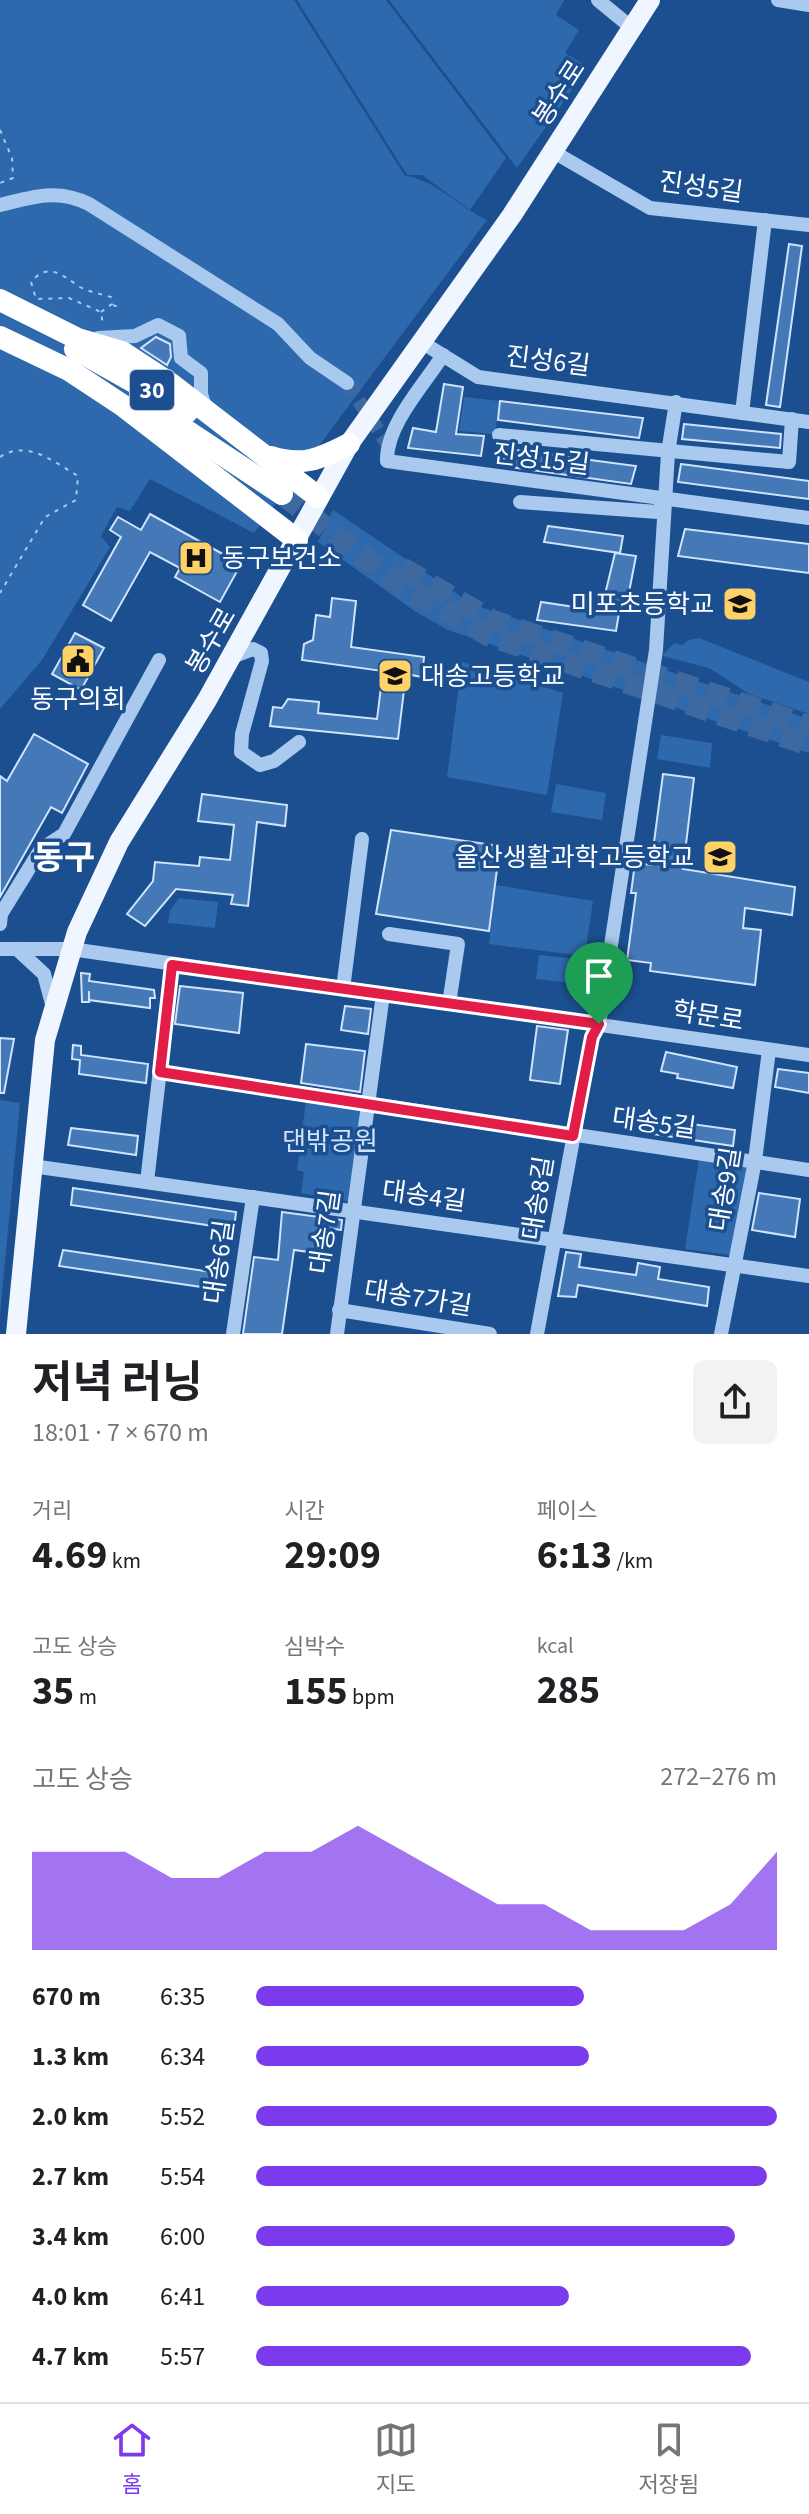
<!DOCTYPE html>
<html lang="ko">
<meta charset="utf-8">
<style>
body{margin:0;font-family:"Source Sans 3","Noto Sans KR",sans-serif;background:#f2f2f2;color:#202124;height:100vh;display:flex;flex-direction:column;font-size:30px;white-space:nowrap}
*{box-sizing:border-box;margin:0}
p{font-size:26px;color:#757577}
.icon{flex:none;width:44px;height:44px;fill:none;stroke:currentColor;stroke-width:2;stroke-linecap:round;stroke-linejoin:round}
.map{position:relative;height:1334px;overflow:hidden}
.side{display:flex;flex-direction:column;background:#fff;flex:1}
.side>*{flex:none}
.pin{position:absolute;display:grid;place-items:center;width:68px;height:68px;color:#fff;margin:-82px -34px;border-radius:50% 50% 50% 0;rotate:-45deg;box-shadow:0 0 8px #0007}
.pin .icon{rotate:45deg}
.round{display:grid;place-items:center;flex:none;width:84px;height:84px;border-radius:12px;background:#f2f2f2}
.headline{display:flex;align-items:center;justify-content:space-between;height:136px;padding:0 32px}
h1{font-size:44px;font-weight:700;line-height:60px}
.metrics{display:grid;grid-template-columns:repeat(3,1fr);gap:12px;height:136px;padding:8px 32px}
.metrics div{display:grid;align-content:center}
.metrics b{font-size:40px;font-weight:700}
.metrics small{font-size:22px;font-weight:400}
.metrics p{font-size:22px}
.chart{height:224px;padding:16px 32px}
.chart p{display:flex;justify-content:space-between}
.chart svg{width:100%;height:144px;margin-top:8px;fill:#7c3aed;opacity:.7}
ul{padding:0 32px;list-style:none;font-size:26px}
li{display:grid;grid-template-columns:128px 96px 1fr;align-items:center;height:60px}
li i{height:20px;border-radius:10px;background:#7c3aed}
.tab-bar{display:flex;justify-content:space-around;align-items:center;height:112px;border-top:2px solid #e0e0e0;background:#fff;font-size:22px;color:#757577}
.tab-bar a{display:grid;justify-items:center;gap:4px}
.tab-bar .active{color:#7c3aed}
.map>svg:first-child{display:block}
</style>
<div class="map">
<svg width="809" height="1334" viewBox="0 0 809 1334">
<rect width="100%" height="100%" fill="#1b4f8f"/>
<g fill="#2e69ad">
<path d="M0,0H294L405,176C435,179 460,208 487,220L254,533L150,479L130,511L117,507L101,536L110,547L42,660L0,709Z"/>
<path d="M297,0H386L506,158L470,210L422,175H407Z"/>
<path d="M389,0H564L556,15L579,30L565,53L588,67L517,168Z"/>
<path d="M464,397L500,401L495,434L459,431Z"/>
<path d="M333,510L472,604L809,719V753L448,630L416,612L318,542Z"/>
<path d="M699,638L809,682V714L749,694L709,668L662,656L674,643L683,645L688,640Z"/>
<path d="M462,662L563,693L547,795L447,777Z"/>
<path d="M661,735L712,743L710,768L657,759Z"/>
<path d="M556,784L606,793L602,820L551,812Z"/>
<path d="M496,885L593,901L585,956L489,944Z"/>
<path d="M179,898L218,902L215,928L168,923L170,911Z"/>
<path d="M539,955L585,960L582,984L536,979Z"/>
<path d="M0,1100L20,1103L0,1315Z"/>
<path d="M306,1101L362,1111L352,1202L301,1193L304,1172L297,1170Z"/>
<path d="M699,1158L746,1165L748,1171L730,1255L685,1249Z"/>
</g>
<g fill="#4478b7" stroke="#cfe3fa" stroke-width="2">
<path d="M789,244L802,246L780,407L766,405Z"/>
<path d="M156,337L170,344L171,357L167,365L141,348Z"/>
<path d="M444,384L463,387L456,434L484,436L481,456L408,448L413,428L436,432Z"/>
<path d="M500,401L643,418L639,438L498,420Z"/>
<path d="M684,424L781,434L780,448L682,439Z"/>
<path d="M507,449L636,466L631,484L502,466Z"/>
<path d="M681,464L809,481V499L678,482Z"/>
<path d="M150,514L241,564L220,602L175,577L180,568L150,552L111,621L83,605L121,537L110,530L118,517L141,530Z"/>
<path d="M548,526L623,536L620,553L544,542Z"/>
<path d="M685,529L809,544V573L678,556Z"/>
<path d="M615,553L636,556L625,613H619L616,631L537,620L541,602L601,611Z"/>
<path d="M332,598L356,601L351,647L424,657L422,677L406,674L398,739L270,726L273,707L282,708L288,699L319,702L318,713L377,719L383,671L302,660L304,644L313,640L316,615L330,617Z"/>
<path d="M75,633L104,648L81,690L52,674Z"/>
<path d="M34,734L88,764L62,813L51,807L0,897V776L7,781Z"/>
<path d="M663,774L694,778L683,869L795,887L792,915L745,908L743,928L761,930L755,985L650,971L651,963L627,960L636,893H631L635,863L651,865Z"/>
<path d="M202,794L287,805L285,826L257,822L248,906L231,904L233,895L176,889L145,926L127,914L153,881L155,862L199,866L200,857L230,860L234,825L198,821Z"/>
<path d="M391,830L500,846L489,931L376,914Z"/>
<path d="M81,973L90,974L89,981L154,990L155,998H150V1008L89,1000V991V1002H82Z"/>
<path d="M180,986L243,993L239,1033L175,1024Z"/>
<path d="M345,1006L371,1009L368,1034L341,1030Z"/>
<path d="M537,1026L568,1030L560,1084L530,1080Z"/>
<path d="M0,1038L14,1039L4,1093H0Z"/>
<path d="M306,1044L365,1051L360,1092L301,1083Z"/>
<path d="M73,1045L81,1046V1055L148,1064L146,1083L79,1074L80,1060L72,1059Z"/>
<path d="M666,1052L737,1067L733,1088L677,1078L678,1074L661,1071Z"/>
<path d="M778,1069L809,1073V1093L775,1087Z"/>
<path d="M649,1118L735,1130L733,1146L646,1133Z"/>
<path d="M71,1128L138,1136L136,1155L68,1145Z"/>
<path d="M73,1188L236,1212L234,1229L71,1205Z"/>
<path d="M759,1193L800,1199L795,1237L752,1230Z"/>
<path d="M282,1212L342,1220L341,1230L317,1227L316,1253L294,1250L282,1334H243L254,1257L278,1260Z"/>
<path d="M63,1250L225,1274L222,1290L59,1266Z"/>
<path d="M566,1252L581,1254L579,1267L636,1275L638,1263L660,1267L658,1279L709,1287L707,1306L578,1285L576,1297L558,1296Z"/>
</g>
<g fill="none" stroke-linecap="round" stroke-linejoin="round">
<path stroke="#3d69a0" stroke-width="14" stroke-dasharray="14 7" stroke-linecap="butt" d="M347,383L388,445"/>
<g stroke="#3d69a0" stroke-width="22" stroke-dasharray="22 11" stroke-linecap="butt">
<path d="M282,494L402,586L488,635L809,745"/>
<path d="M402,568L493,621L809,726"/>
</g>
<g stroke="#a9c9ee" stroke-width="2" stroke-dasharray="4 6" stroke-linecap="butt">
<path d="M0,130L12,158L13,178L0,183"/>
<path d="M113,305L121,308"/>
<path d="M101,312L112,304L111,297C101,294 89,292 80,287C63,276 49,261 31,282L36,299L69,298L101,312L103,325"/>
<path d="M0,457C27,439 54,462 78,476L76,500L45,517L0,593"/>
</g>
<g stroke="#a9c9ee" stroke-width="14">
<path d="M598,0L632,28"/>
<path d="M778,0L809,5"/>
<path d="M552,151L650,208L809,225"/>
<path d="M0,205C33,197 57,188 89,204L278,324L310,358L347,383"/>
<path d="M98,338L135,336L158,325L179,336L181,358L201,373V394L206,410"/>
<path d="M423,343L478,377L809,422"/>
<path d="M443,355C424,385 386,425 387,461L809,518"/>
<path d="M742,413L765,220"/>
<path d="M499,435L789,462L792,419"/>
<path d="M520,502L658,512L665,499"/>
<path d="M232,657L253,649L261,653L262,661L242,734L241,752L260,765L274,761L299,742"/>
<path d="M0,924L1,914L41,849L64,834L159,660"/>
<path d="M389,934L458,944L449,1004"/>
<path d="M0,949H71L809,1055"/>
<path d="M18,950L44,974L52,1004"/>
<path d="M343,989L362,839"/>
<path d="M160,1072L809,1170"/>
<path d="M32,1166L809,1276"/>
<path d="M147,1182L172,965"/>
<path d="M339,1310L490,1334"/>
<path d="M233,1334L253,1197"/>
<path d="M337,1334L383,994"/>
<path d="M537,1334L592,1037L599,1024L656,650L668,453L676,402"/>
<path d="M721,1334L755,1161L769,1050"/>
</g>
<path stroke="#f0f6ff" stroke-width="20" d="M16,1334L45,1040L77,932L119,842L207,700L349,444L512,215L650,0"/>
<g stroke="#fff" stroke-width="22">
<path d="M0,300L78,339L122,352L171,384L318,497"/>
<path d="M0,337L69,370L122,405L297,540"/>
<path d="M75,349L187,412"/>
<path d="M140,400L282,494"/>
<path d="M271,457C302,467 320,459 349,444"/>
</g>
</g>
<g fill="none" stroke-linecap="round" stroke-linejoin="round">
<defs>
<path id="route" d="M172,965L599,1024L592,1037L573,1136L160,1072Z"/>
</defs>
<use href="#route" stroke="#fff" stroke-width="16"/>
<use href="#route" stroke="#e11d48" stroke-width="10"/>
</g>
<defs>
<symbol id="hospital-square" viewBox="-11 -11 22 22"><rect x="-9" y="-9" width="18" height="18" rx="4" fill="#ffd166" stroke="#1b4f8f"/><path d="M-5-5h3v3.5h4V-5h3V5h-3V1.5h-4V5h-3Z" fill="#111"/></symbol>
<symbol id="school-square" viewBox="-11 -11 22 22"><rect x="-9" y="-9" width="18" height="18" rx="4" fill="#ffd166" stroke="#1b4f8f"/><path d="M0-5L7-2L0 1L-7-2ZM-4 1L0 2.5L4 1V4Q0 6-4 4Z" fill="#111"/></symbol>
<symbol id="civic-square" viewBox="-11 -11 22 22"><rect x="-9" y="-9" width="18" height="18" rx="4" fill="#ffd166" stroke="#1b4f8f"/><path d="M-.6-6.5H3V-4.5H.6V-3L4-1V1h2V6H-6V1h2V-1L-.6-3ZM-1.2 2.5V6h2.4V2.5Z" fill="#111"/></symbol>
</defs>
<g fill-rule="evenodd">
<use href="#hospital-square" x="176" y="538" width="40" height="40"/>
<use href="#school-square" x="720" y="584" width="40" height="40"/>
<use href="#civic-square" x="58" y="641" width="40" height="40"/>
<use href="#school-square" x="375" y="656" width="40" height="40"/>
<use href="#school-square" x="700" y="837" width="40" height="40"/>
</g>
<g text-anchor="middle" dominant-baseline="central" stroke-width="7" stroke-linejoin="round" paint-order="stroke">
<rect fill="#1b4f8f" stroke="#bbcadd" stroke-width="2" x="130" y="370" width="44" height="40" rx="6"/>
<g font-size="24" font-weight="bold" fill="#fff">
<text x="152" y="390">30</text>
</g>
<g font-size="26" fill="#fff" stroke="#1b4f8f">
<text transform="translate(559 93) rotate(-57)">봉수로</text>
<text transform="translate(701 187) rotate(8)">진성5길</text>
<text transform="translate(548 361) rotate(7)">진성6길</text>
<text transform="translate(541 459) rotate(7)">진성15길</text>
<text transform="translate(211 641) rotate(-60)">봉수로</text>
<text transform="translate(708 1016) rotate(9)">학문로</text>
<text transform="translate(654 1123) rotate(8)">대송5길</text>
<text transform="translate(725 1189) rotate(-81)">대송9길</text>
<text transform="translate(424 1196) rotate(8)">대송4길</text>
<text transform="translate(538 1198) rotate(-81)">대송8길</text>
<text transform="translate(325 1232) rotate(-82)">대송7길</text>
<text transform="translate(219 1262) rotate(-82)">대송6길</text>
<text transform="translate(418 1298) rotate(9)">대송7가길</text>
</g>
<g font-size="26" fill="#fff" stroke="#1b4f8f" text-anchor="start">
<text x="222" y="558">동구보건소</text>
<text x="714" y="604" text-anchor="end">미포초등학교</text>
<text x="421" y="676">대송고등학교</text>
<text x="78" y="699" text-anchor="middle">동구의회</text>
<text x="694" y="857" text-anchor="end">울산생활과학고등학교</text>
</g>
<g font-size="26" fill="#cfe3fa" stroke="#1b4f8f">
<text x="330" y="1141">댄밖공원</text>
</g>
<g font-size="34" font-weight="bold" fill="#fff" stroke="#1b4f8f">
<text x="64" y="858">동구</text>
</g>
</g>
</svg>
<div class="pin" style="left:599px;top:1024px;background:#1e9e55"><svg class="icon" aria-label="arrive" viewBox="0 0 24 24"><path d="M6 21V4h12l-3 4 3 4H6"/></svg></div>
</div>
<section class="side">
<div class="headline"><div><h1>저녁 러닝</h1><p>18:01 · 7 × 670 m</p></div><a class="round"><svg class="icon" aria-label="share" viewBox="0 0 24 24"><path d="M12 15V3M7 8l5-5 5 5M5 13v7h14v-7"/></svg></a></div>
<div class="metrics">
<div><p>거리</p><b>4.69<small> km</small></b></div>
<div><p>시간</p><b>29:09</b></div>
<div><p>페이스</p><b>6:13<small> /km</small></b></div>
</div>
<div class="metrics">
<div><p>고도 상승</p><b>35<small> m</small></b></div>
<div><p>심박수</p><b>155<small> bpm</small></b></div>
<div><p>kcal</p><b>285</b></div>
</div>
<div class="chart"><p><span>고도 상승</span>272–276 m</p>
<svg viewBox="0 0 160 44" preserveAspectRatio="none"><path d="M0 44V14L10 14L20 14L30 22L40 22L50 14L60 14L70 6L80 14L90 22L100 30L110 30L120 38L130 38L140 38L150 30L160 14V44z"/></svg>
</div>
<ul>
<li><b>670 m</b>6:35<i style="width:63%"></i></li>
<li><b>1.3 km</b>6:34<i style="width:64%"></i></li>
<li><b>2.0 km</b>5:52<i style="width:100%"></i></li>
<li><b>2.7 km</b>5:54<i style="width:98%"></i></li>
<li><b>3.4 km</b>6:00<i style="width:92%"></i></li>
<li><b>4.0 km</b>6:41<i style="width:60%"></i></li>
<li><b>4.7 km</b>5:57<i style="width:95%"></i></li>
</ul>
</section>
<nav class="tab-bar">
<a class="active"><svg class="icon" aria-label="home" viewBox="0 0 24 24"><path d="M3 11l9-7 9 7M6 9v11h12V9"/></svg>홈</a>
<a><svg class="icon" aria-label="map" viewBox="0 0 24 24"><path d="M3 6l6-2 6 2 6-2v14l-6 2-6-2-6 2zM9 4v14M15 6v14"/></svg>지도</a>
<a><svg class="icon" aria-label="saved" viewBox="0 0 24 24"><path d="M7 4h10v16l-5-4-5 4z"/></svg>저장됨</a>
</nav>
